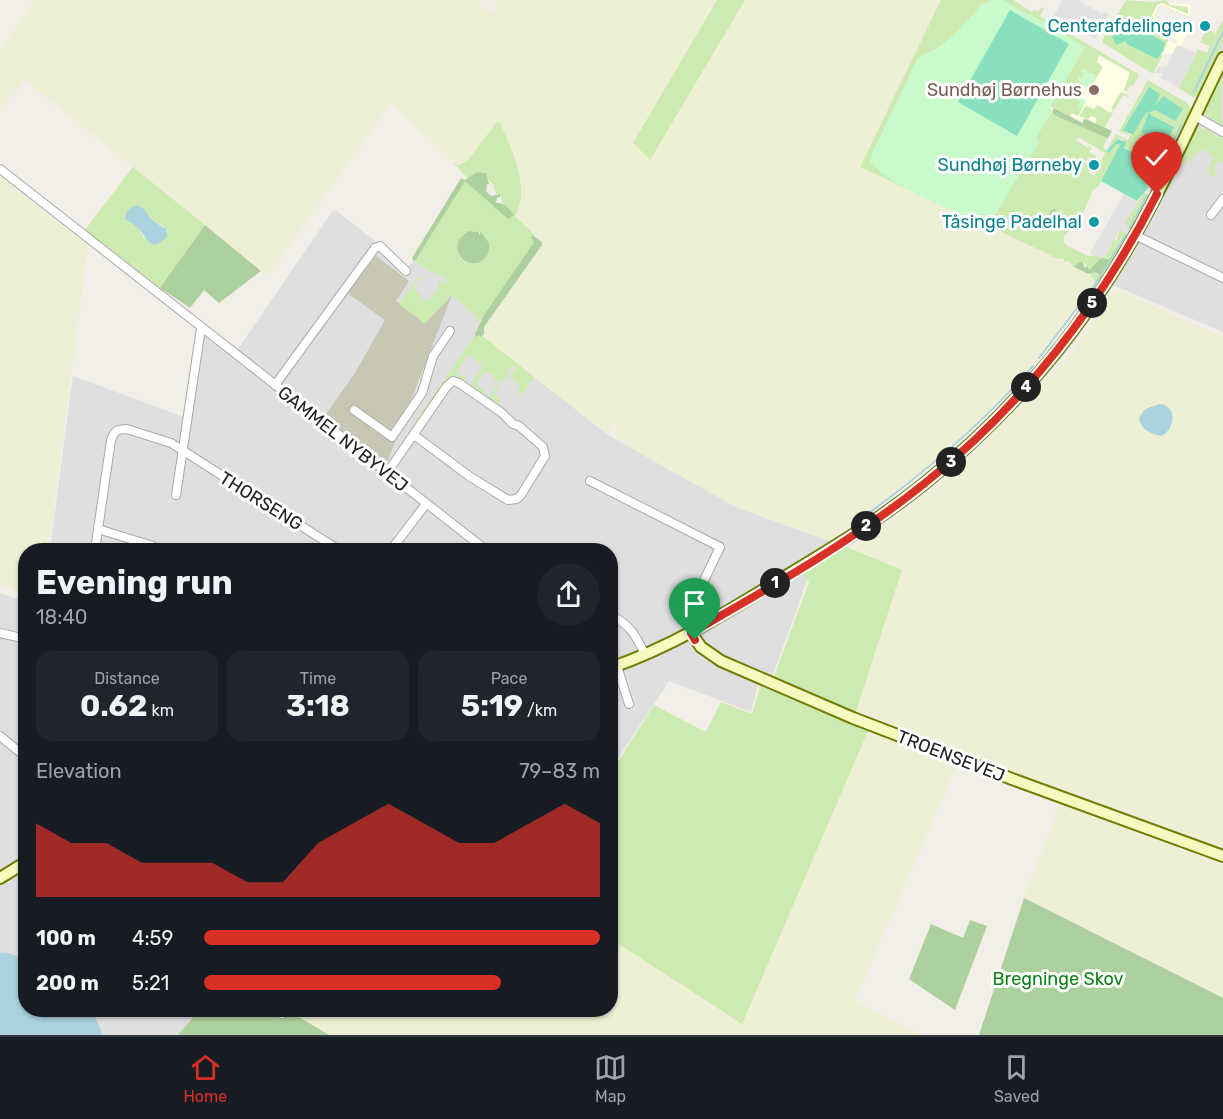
<!DOCTYPE html>
<meta charset="utf-8">
<style>
body{margin:0;font-family:Rubik,sans-serif;background:#20242c;color:#f1f3f6;height:100vh;display:flex;flex-direction:column;font-size:22px;white-space:nowrap}
*{box-sizing:border-box;margin:0}
p{font-size:20px;color:#9ea1a6}
.icon{flex:none;width:33px;height:33px;fill:none;stroke:currentColor;stroke-width:2;stroke-linecap:round;stroke-linejoin:round}
.map{position:relative;flex:1;overflow:hidden}
.details{position:absolute;left:18px;top:543px;width:600px;height:474px;display:flex;flex-direction:column;background:#171b24;border-radius:24px;box-shadow:0 2px 4px #0004}
.details>*{flex:none}
.pin{position:absolute;display:grid;place-items:center;width:51px;height:51px;color:#fff;margin:-62px -26px;border-radius:50% 50% 50% 0;rotate:-45deg;box-shadow:0 0 6px #0007}
.pin .icon{rotate:45deg}
.km{position:absolute;width:30px;height:30px;margin:-15px;border-radius:50%;background:#222;color:#fff;font-size:16px;line-height:30px;text-align:center}
.round{display:grid;place-items:center;flex:none;width:63px;height:63px;border-radius:32px;background:#20242c}
.head{display:flex;align-items:center;justify-content:space-between;height:102px;padding:0 18px}
h1{font-size:33px;font-weight:700;line-height:45px}
.figures{display:grid;grid-template-columns:repeat(3,1fr);gap:9px;height:102px;padding:6px 18px}
.figures div{display:grid;align-content:center;border-radius:15px;background:#20242c;text-align:center}
.figures b{font-size:30px;font-weight:700}
.figures small{font-size:16px;font-weight:400}
.figures p{font-size:16px}
.chart{height:168px;padding:12px 18px}
.chart p{display:flex;justify-content:space-between}
.chart svg{width:100%;height:108px;margin-top:6px;fill:#d93025;opacity:.7}
ul{padding:0 18px;list-style:none;font-size:20px}
li{display:grid;grid-template-columns:96px 72px 1fr;align-items:center;height:45px}
li i{height:15px;border-radius:8px;background:#d93025}
.tabs{display:flex;justify-content:space-around;align-items:center;height:84px;border-top:2px solid #363941;background:#171b24;font-size:16px;color:#9ea1a6}
.tabs a{display:grid;justify-items:center;gap:3px}
.tabs .current{color:#d93025}
.map>svg:first-child{display:block}
</style>
<div class="map">
<svg width="1223" height="1035" viewBox="0 0 1223 1035">
<rect width="100%" height="100%" fill="#f2efe9"/>
<g fill="#e0dfdf">
<path d="M1223,42V332L1113,285L1102,278L1144,206Z"/>
<path d="M334,209L407,266L413,263V260L425,246L490,305L476,331L607,434L736,507L829,541L836,552L812,567L768,688L758,685L751,712L669,681L611,769L610,550H50L73,376L184,417L202,323L238,349Z"/>
<path d="M0,593L25,601V959L7,952L0,953Z"/>
<path d="M92,1010H204L196,1014L178,1035H103Z"/>
</g>
<g fill="#ffffe5">
<path d="M1162,3L1170,5V3L1191,5L1190,16H1187L1163,5L1158,6L1154,15L1156,20L1183,32L1188,22L1192,24L1181,46L1178,45L1174,53L1164,54L1154,75L1168,41L1176,44L1178,40L1170,36V35L1154,20L1152,15L1157,5Z"/>
<path d="M1087,50L1133,75L1100,131L1054,106Z"/>
</g>
<path fill="#c7c7b4" d="M376,256L409,281L396,301L425,323L452,295L386,465L324,417L355,373L385,320L347,293Z"/>
<g fill="#eef0d5">
<path d="M35,0H476L488,12L490,9L493,11L498,0H717L633,143L650,160L745,0H941L860,167L1089,274L1096,282L1039,357L980,422L913,480L829,541L736,507L625,445L615,437L614,434L618,426L615,424L607,434L483,337V327L542,243L515,216L521,195L520,180L509,146L499,124L497,122L468,160L457,165L391,103L269,274L261,271L25,80L0,109V51Z"/>
<path d="M0,176L88,246L48,550H26L25,595L0,585Z"/>
<path d="M1116,289L1223,337V849L855,714L902,571L853,548L940,485L976,452L1046,381L1080,341Z"/>
<path d="M869,729L957,765L855,1000L919,1035H329L287,1010H610L611,939L742,1024Z"/>
<path d="M1060,804L1223,861V998L1024,898Z"/>
</g>
<g fill="#cdebb0" fill-rule="evenodd">
<path d="M717,0H745L650,160L633,143Z"/>
<path d="M941,0H992L982,5L961,28L940,47L918,58L872,154L871,163L907,189L860,167Z"/>
<path d="M1002,0H1013L1032,12L1034,10L1038,12L1042,7L1044,8L1040,16L1138,74L1139,76L1133,86L1130,85L1127,90L1129,92L1124,90L1130,72L1099,55L1097,62L1103,67L1094,82V74L1087,73L1082,69V72L1085,73L1083,77L1078,79L1080,82L1084,83L1077,97L1084,105L1078,116L1072,113L1070,116L1050,106L1085,47Z"/>
<path d="M1126,0L1153,2L1166,0L1170,5L1188,7V14L1162,3L1157,5L1152,15L1156,23L1181,34L1170,35L1164,51L1129,27L1123,32L1128,43L1163,55L1153,74L1103,43V39Z"/>
<path d="M1223,20V42L1197,96L1193,97L1179,88L1198,49L1207,53L1210,46L1200,42L1207,29L1214,32V35Z"/>
<path d="M1223,73L1221,112L1223,126L1208,117L1205,112Z"/>
<path d="M1148,80L1187,103L1191,109L1153,188L1146,185L1174,127L1151,115L1150,112L1155,110L1174,121L1154,105L1149,87L1124,130L1130,135H1133L1146,113L1149,112L1141,132L1147,137L1145,139L1140,152L1148,156L1146,160L1124,147V140L1119,138L1109,149L1108,148L1116,134L1128,140L1130,136L1119,131Z"/>
<path d="M1121,92L1129,96L1128,97L1123,95L1104,128L1096,124V118L1091,116L1088,120L1079,116L1086,106L1094,109L1097,105L1111,113L1113,110L1111,108Z"/>
<path d="M1052,112L1056,116L1107,138L1103,148L1109,152L1116,144L1120,146L1098,186L1090,193H1092L1083,213L1080,212L1078,215L1082,218L1077,226L1075,225L1078,220L1075,219V214L1071,229L1064,236V242L1066,245L1088,256L1095,255L1101,258L1089,271L1088,267L1084,268L1087,265L1083,262L1078,263L1074,267L1071,265L1070,261L1064,262L1063,258L1058,259L995,229L987,221L992,219L1039,141L1035,138ZM1078,137L1105,153L1094,176L1088,172L1091,167L1085,163L1089,157L1094,160L1097,156L1089,152L1092,148L1089,146L1088,148L1076,140ZM1054,209L1056,213H1060L1064,221L1058,224L1057,222V224L1061,227L1063,223L1070,222L1068,228L1059,230L1052,224L1044,225L1050,211Z"/>
<path d="M497,122L500,123C512,149 531,188 515,216L535,235L531,238L534,242L484,315L475,323L476,317L452,295L425,324L399,304L418,277L423,278H421L413,286L414,289L427,302L437,290L438,283L441,280L446,284L448,282L440,274L437,276L434,272H431L415,261L465,180L500,212L506,206L502,202L500,194L495,195L496,192L493,186H495L488,180L484,172H477L468,178L453,163L459,165L468,160ZM468,231H475L483,234L484,260C463,272 446,250 468,231Z"/>
<path d="M1204,128L1223,139V163L1220,160L1213,169L1217,171L1214,177L1209,174L1210,172L1208,170L1203,178L1214,157L1201,149L1188,163H1183L1180,169L1177,167L1194,132Z"/>
<path d="M133,167L205,225L160,288L84,231ZM144,209L152,220L163,226L167,232L144,238L138,227L124,218V216Z"/>
<path d="M1144,192L1150,196L1130,230L1126,226L1125,222Z"/>
<path d="M1119,231H1122L1128,236L1102,278L1096,282L1089,274L1095,272L1097,275H1102L1109,263L1102,258L1106,255L1115,238V246Z"/>
<path d="M475,335L481,337L483,335L484,337L535,378L530,382L528,387L507,413L521,394L518,392L520,388L518,386L519,384L509,377L517,368L513,365L503,382L501,381L498,384L500,387L495,394L500,400L496,405L488,399L501,379L494,380L492,378L494,376L485,371L476,385L486,392L483,396L470,386L483,366L468,355L456,372L467,379L464,383L452,378L449,379L415,427H411Z"/>
<path d="M847,547L902,570L855,714L773,679L809,582L803,574Z"/>
<path d="M761,684L869,729L742,1024L611,939L610,774L654,705L706,732L721,702L752,714Z"/>
</g>
<g fill="#add19e">
<path d="M1054,108L1082,123L1084,119L1088,120L1112,131L1107,140V138L1056,116L1052,112Z"/>
<path d="M477,172L486,173L489,184H487L486,191L491,196L500,194V197L497,198L496,203C506,203 506,206 514,215L508,219L465,181L415,261L413,260L412,258L461,178L465,180Z"/>
<path d="M1055,209L1056,213H1060L1064,223L1066,221L1069,223L1067,228L1059,231L1052,224H1044L1051,210Z"/>
<path d="M205,225L261,271L219,303L204,290L190,308L160,288Z"/>
<path d="M468,231L479,232V235L481,232L489,243C492,273 449,268 459,239Z"/>
<path d="M532,235L542,242V245L484,327V334L481,337L479,335L476,337L475,334L484,315L534,242L531,238Z"/>
<path d="M1101,258L1110,260L1101,276L1095,272L1089,274L1074,267L1078,263L1083,262L1084,267H1088L1089,270Z"/>
<path d="M1024,898L1223,998V1035H979Z"/>
<path d="M970,920L987,926L955,1010L909,979L931,924L963,938Z"/>
<path d="M204,1010H287L329,1035H178L196,1014Z"/>
</g>
<g fill="#c8facc">
<path d="M992,0H1002L1029,16L1030,14L1085,47L1050,106L1052,112L1035,138L1040,141L992,219L987,221L973,215L969,218C949,209 876,179 870,159L918,58L940,47L961,28L980,7Z"/>
<path d="M1083,69L1087,70L1088,73L1094,74L1096,77L1093,83L1090,84L1089,89L1084,86L1085,92L1082,98L1086,102L1081,109L1078,107L1080,103L1076,97L1078,94L1075,89L1078,84L1081,86L1084,83L1078,80L1079,77H1083L1085,73L1081,71Z"/>
</g>
<g fill="#88e0be">
<path d="M1010,10L1069,44L1017,136L958,102Z"/>
<path d="M1137,26L1165,43L1163,51L1157,59L1127,44L1126,41L1116,45L1112,36L1123,32L1129,27Z"/>
<path d="M1149,87L1160,94L1155,106L1163,96L1183,109L1175,121L1155,110L1150,112L1151,115L1174,127L1146,184L1148,187C1145,193 1141,195 1137,201L1101,181L1120,145L1116,144L1109,153L1106,151L1118,139L1126,142L1124,148L1146,159L1147,156L1140,153L1144,144L1148,146L1151,140L1141,132L1149,112L1146,113L1133,135L1123,130Z"/>
</g>
<g fill="#e2e2e2">
<path d="M1063,0H1078L1102,14L1104,12L1109,15L1095,39L1054,15Z"/>
<path d="M1177,45L1196,53L1179,88L1180,90L1171,82L1161,79L1163,73H1155L1158,67L1167,66Z"/>
<path d="M1124,194L1137,201L1125,223L1129,229L1132,228L1128,236L1122,231H1119L1106,255L1101,258L1090,253Z"/>
</g>
<g fill="#aad3df">
<path d="M137,205L144,209L152,220L166,229L167,236C150,256 147,236 137,227C133,223 128,222 124,218L129,209Z"/>
<path d="M1160,404C1178,406 1175,430 1161,436C1151,434 1140,429 1139,418L1145,409Z"/>
<path d="M6,952L25,959L26,1010H92L103,1035H0V953Z"/>
</g>
<g fill="none" stroke-linecap="round" stroke-linejoin="round">
<g stroke="#aad3df" stroke-width="2">
<path d="M1194,92L1223,32"/>
<path d="M1152,186L1181,125"/>
<path d="M1130,228L1147,195"/>
<path d="M1039,358L1094,286L1126,235"/>
<path d="M866,515C927,471 983,423 1033,366"/>
</g>
<defs>
<g id="street">
<path d="M1195,116L1223,132"/>
<path d="M0,169L486,550"/>
<path d="M1211,215L1223,199"/>
<path d="M1135,235L1223,278"/>
<path d="M275,385L375,248L380,246L406,271"/>
<path d="M354,410L392,437L422,393L433,356L450,331"/>
<path d="M387,473L447,386L453,381L459,383L502,413L513,424L519,426L543,447L545,456L521,495L517,499L508,500L469,476L414,435"/>
<path d="M590,481L720,547L699,591L700,599L712,621"/>
<path d="M176,495L201,328"/>
<path d="M98,529L153,546"/>
<path d="M95,550L111,440C114,431 118,429 127,429L171,443L339,550"/>
<path d="M391,550L426,504"/>
<path d="M610,615C630,624 637,637 645,655"/>
<path d="M0,633L26,639"/>
<path d="M617,666L629,704"/>
<path d="M0,736L26,757"/>
<path d="M281,1010L282,1014"/>
</g>
<g id="secondary">
<path d="M691,633L701,647L721,661L853,718L1012,779L1223,856"/>
<path d="M610,668C674,646 729,611 786,576C834,547 882,518 925,483C1002,421 1070,344 1121,259C1160,195 1190,125 1223,58"/>
<path d="M0,878L26,862"/>
</g>
</defs>
<use href="#street" stroke="#a9a9a9" stroke-width="10"/>
<use href="#secondary" stroke="#707d05" stroke-width="14"/>
<use href="#street" stroke="#fff" stroke-width="8"/>
<use href="#secondary" stroke="#f7fabf" stroke-width="10"/>
</g>
<g fill="none" stroke-linecap="round" stroke-linejoin="round">
<defs>
<path id="route" d="M695,640L691,633C771,587 853,541 925,483C1022,406 1101,305 1157,194"/>
</defs>
<use href="#route" stroke="#fff" stroke-width="12"/>
<use href="#route" stroke="#d93025" stroke-width="8"/>
</g>
<g fill="#0f9aa8" stroke="#fff" stroke-width="2">
<circle cx="1205" cy="26" r="6"/>
<circle cx="1094" cy="165" r="6"/>
<circle cx="1094" cy="222" r="6"/>
</g>
<circle fill="#8d6e63" stroke="#fff" stroke-width="2" cx="1094" cy="90" r="6"/>
<g text-anchor="middle" dominant-baseline="central" stroke-width="6" stroke-linejoin="round" paint-order="stroke">
<g font-size="18" fill="#0d838f" stroke="#fff" text-anchor="end">
<text x="1193" y="26">Centerafdelingen</text>
<text x="1082" y="165">Sundhøj Børneby</text>
<text x="1082" y="222">Tåsinge Padelhal</text>
</g>
<g font-size="18" fill="#785e54" stroke="#fff" text-anchor="end">
<text x="1082" y="90">Sundhøj Børnehus</text>
</g>
<g font-size="18" fill="#222" stroke="#fff">
<text transform="translate(343 439) rotate(38)">GAMMEL NYBYVEJ</text>
<text transform="translate(261 501) rotate(32)">THORSENG</text>
<text transform="translate(951 756) rotate(21)">TROENSEVEJ</text>
</g>
<g font-size="18" fill="#0c8416" stroke="#fff">
<text x="1058" y="979">Bregninge Skov</text>
</g>
</g>
</svg>
<div class="pin" style="left:695px;top:640px;background:#1e9e55"><svg class="icon" aria-label="arrive" viewBox="0 0 24 24"><path d="M6 21V4h12l-3 4 3 4H6"/></svg></div>
<div class="pin" style="left:1157px;top:194px;background:#d93025"><svg class="icon" aria-label="check" viewBox="0 0 24 24"><path d="M5 12l5 5 9-10"/></svg></div>
<b class="km" style="left:775px;top:583px">1</b>
<b class="km" style="left:866px;top:526px">2</b>
<b class="km" style="left:951px;top:462px">3</b>
<b class="km" style="left:1026px;top:387px">4</b>
<b class="km" style="left:1092px;top:303px">5</b>
<section class="details">
<div class="head"><div><h1>Evening run</h1><p>18:40</p></div><a class="round"><svg class="icon" aria-label="share" viewBox="0 0 24 24"><path d="M12 15V3M7 8l5-5 5 5M5 13v7h14v-7"/></svg></a></div>
<div class="figures">
<div><p>Distance</p><b>0.62<small> km</small></b></div>
<div><p>Time</p><b>3:18</b></div>
<div><p>Pace</p><b>5:19<small> /km</small></b></div>
</div>
<div class="chart"><p><span>Elevation</span>79–83 m</p>
<svg viewBox="0 0 160 44" preserveAspectRatio="none"><path d="M0 44V14L10 22L20 22L30 30L40 30L50 30L60 38L70 38L80 22L90 14L100 6L110 14L120 22L130 22L140 14L150 6L160 14V44z"/></svg>
</div>
<ul>
<li><b>100 m</b>4:59<i style="width:100%"></i></li>
<li><b>200 m</b>5:21<i style="width:75%"></i></li>
</ul>
</section>
</div>
<nav class="tabs">
<a class="current"><svg class="icon" aria-label="home" viewBox="0 0 24 24"><path d="M3 11l9-7 9 7M6 9v11h12V9"/></svg>Home</a>
<a><svg class="icon" aria-label="map" viewBox="0 0 24 24"><path d="M3 6l6-2 6 2 6-2v14l-6 2-6-2-6 2zM9 4v14M15 6v14"/></svg>Map</a>
<a><svg class="icon" aria-label="saved" viewBox="0 0 24 24"><path d="M7 4h10v16l-5-4-5 4z"/></svg>Saved</a>
</nav>
